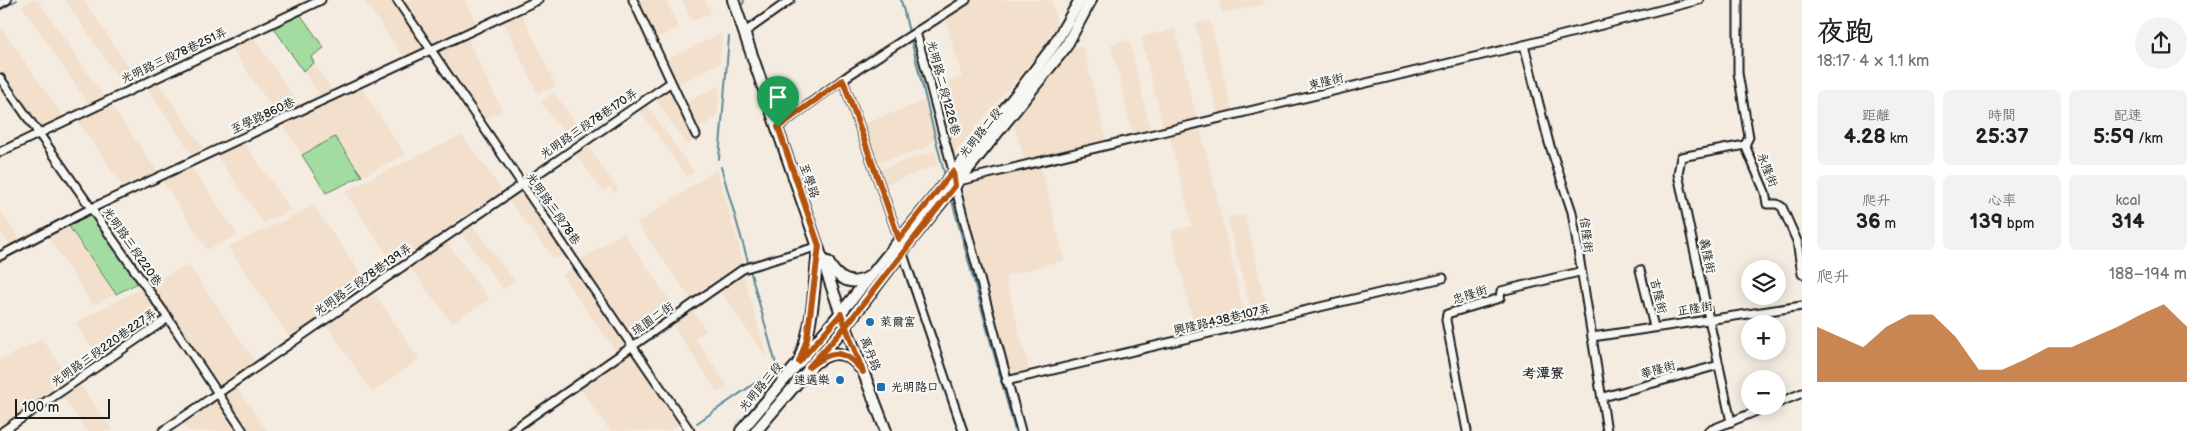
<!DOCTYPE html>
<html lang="zh-TW">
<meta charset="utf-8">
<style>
body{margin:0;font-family:"Balsamiq Sans","LXGW WenKai TC",sans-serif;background:#f2f2f2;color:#202124;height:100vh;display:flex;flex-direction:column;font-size:19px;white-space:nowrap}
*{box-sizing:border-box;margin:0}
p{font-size:16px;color:#757577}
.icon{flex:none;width:28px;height:28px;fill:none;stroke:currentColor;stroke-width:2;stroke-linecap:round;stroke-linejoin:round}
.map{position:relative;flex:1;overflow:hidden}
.details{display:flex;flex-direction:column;background:#fff;width:400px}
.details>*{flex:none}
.tools{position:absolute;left:1741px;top:260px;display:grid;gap:10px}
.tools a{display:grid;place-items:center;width:45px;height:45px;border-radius:50%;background:#fff;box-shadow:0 2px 12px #0003;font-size:25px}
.scale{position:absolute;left:15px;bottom:12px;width:95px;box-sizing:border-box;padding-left:5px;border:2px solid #1c1c1c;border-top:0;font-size:14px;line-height:18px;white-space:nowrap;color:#1c1c1c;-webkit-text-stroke:4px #f6f6f2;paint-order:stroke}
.pin{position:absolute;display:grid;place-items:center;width:42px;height:42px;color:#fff;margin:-51px -21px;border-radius:50% 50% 50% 0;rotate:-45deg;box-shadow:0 0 5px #0007}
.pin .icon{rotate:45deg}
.round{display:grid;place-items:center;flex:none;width:52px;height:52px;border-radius:26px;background:#f2f2f2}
.summary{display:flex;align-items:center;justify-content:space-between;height:85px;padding:0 15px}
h1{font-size:28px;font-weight:700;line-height:38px}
.figures{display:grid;grid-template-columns:repeat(3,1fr);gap:8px;height:85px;padding:5px 15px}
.figures div{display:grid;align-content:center;border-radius:8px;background:#f2f2f2;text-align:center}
.figures b{font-size:21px;font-weight:700}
.figures small{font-size:14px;font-weight:400}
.figures p{font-size:14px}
.chart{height:140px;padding:10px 15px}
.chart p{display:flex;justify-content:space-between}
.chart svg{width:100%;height:90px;margin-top:5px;fill:#b45309;opacity:.7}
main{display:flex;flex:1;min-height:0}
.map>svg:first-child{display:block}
</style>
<main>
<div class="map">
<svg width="1802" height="431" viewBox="0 0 1802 431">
<rect width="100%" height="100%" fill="#f4ece1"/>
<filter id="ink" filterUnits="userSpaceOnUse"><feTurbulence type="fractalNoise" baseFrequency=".02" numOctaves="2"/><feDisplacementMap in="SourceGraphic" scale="10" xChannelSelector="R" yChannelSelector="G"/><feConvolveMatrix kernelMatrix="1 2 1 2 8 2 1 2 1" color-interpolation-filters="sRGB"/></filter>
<g filter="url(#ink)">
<g fill="#f2e0cd">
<path d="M31,0H38L104,97L89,105L22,6Z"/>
<path d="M65,0H84L138,81L125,88Z"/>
<path d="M364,0H393L426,48L404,58Z"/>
<path d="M399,0H465L476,22L430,46Z"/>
<path d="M637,0H666L679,28L655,39Z"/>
<path d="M682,0H705L711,13L692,21Z"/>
<path d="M971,0H1051L1057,24L1045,45L954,154L933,85L962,77L944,15Z"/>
<path d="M1219,0H1263L1264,4L1222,13Z"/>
<path d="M520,10L556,86L538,94L504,23L500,24L498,20Z"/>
<path d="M1210,20L1233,114L1218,117L1195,24Z"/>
<path d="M0,26L63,116L41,127L0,69Z"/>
<path d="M1175,29L1197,120L1163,128L1141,37Z"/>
<path d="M722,33L720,63L677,85L665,60Z"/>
<path d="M251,34L300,106L278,117L229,44Z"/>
<path d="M466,35L502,111L484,120L439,55L440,47Z"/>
<path d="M1129,40L1151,131L1133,135L1111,44Z"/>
<path d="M1073,43L1084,49L1107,143L1025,162L1012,119L1039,89Z"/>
<path d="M314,63L334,92L322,98L303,71Z"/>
<path d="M156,79L205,150L193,156L145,85Z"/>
<path d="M671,85L697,139L687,145L654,98Z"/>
<path d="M720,85L717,118L698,128L686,103Z"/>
<path d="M360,86L406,155L362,176L336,137L302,155L281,122Z"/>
<path d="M554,92L585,136L572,145L541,101Z"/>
<path d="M644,101L694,172L687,177L637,107Z"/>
<path d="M924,101L936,137L926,148L873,164L861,125Z"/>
<path d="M109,102L158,172L124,188L75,117Z"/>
<path d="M1200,126L1246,321L1195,331L1171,231L1192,226L1169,134Z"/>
<path d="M462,135L502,190L394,265L344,191Z"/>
<path d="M242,140L291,210L263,223L215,153Z"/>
<path d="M585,142L619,190L614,193L610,187L603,192L573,150Z"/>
<path d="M936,150L938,165L881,186L876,171Z"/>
<path d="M190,165L238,235L207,250L162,180Z"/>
<path d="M1041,165L1064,260L1005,276L1030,373L1010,379L960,192L967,183Z"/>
<path d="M717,169L743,261L690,298L637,223Z"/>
<path d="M521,187L566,254L554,259L506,197Z"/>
<path d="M314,206L368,284L289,337L228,247Z"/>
<path d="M0,211L22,242L11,247L0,231Z"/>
<path d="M1245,215L1268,314L1253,318L1227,217Z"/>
<path d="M469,221L515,281L503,289L458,229Z"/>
<path d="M68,225L116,294L93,305L48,237Z"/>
<path d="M623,232L675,308L632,338L579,261Z"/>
<path d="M444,239L489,299L452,323L407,264Z"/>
<path d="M189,265L255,361L220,386L148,284Z"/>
<path d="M576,265L630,342L616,352L562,275Z"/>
<path d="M743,272L768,360L718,288Z"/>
<path d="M371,288L419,359L372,393L324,321Z"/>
<path d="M140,289L161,318L99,359L75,323Z"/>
<path d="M692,309L706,330L695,338L728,386L718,393L671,323Z"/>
<path d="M42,339L70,379L0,428V360Z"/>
<path d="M631,348L683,422L669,431H610L578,386Z"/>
<path d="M78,382L113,431H86L61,395Z"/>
<path d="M234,383L267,431H248L222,392Z"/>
<path d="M215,396L240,431H188L181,421Z"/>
</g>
<g fill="#a3dca1" stroke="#607c5e">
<path d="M298,11L324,48L311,57L314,63L303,71L272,25Z"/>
<path d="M335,137L362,176L326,193L302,155Z"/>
<path d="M90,213L138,283L116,294L68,225Z"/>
</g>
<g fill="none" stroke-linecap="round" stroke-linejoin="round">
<g stroke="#5d8898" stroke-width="2">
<path d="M901,0L945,176"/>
<path d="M743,4L744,0"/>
<path d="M0,10L17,0"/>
<path d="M719,159L729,37"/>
<path d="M721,167L749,265"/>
<path d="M951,197L1015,431"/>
<path d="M697,423L777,368L750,270"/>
</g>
<defs>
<g id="street">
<path d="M397,0L690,431"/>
<path d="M633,0L696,135"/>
<path d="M1738,0V73L1749,137L1745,145L1765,192L1767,204H1777L1782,207L1797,241L1802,274"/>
<path d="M0,4L7,0"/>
<path d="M745,32L790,0"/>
<path d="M916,32L953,171L955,186L1021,431"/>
<path d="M1524,45L1549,143L1572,212L1607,431"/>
<path d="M0,78L168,318L243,431"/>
<path d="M843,80L899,239"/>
<path d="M778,127L849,75L966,0"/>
<path d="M0,152L321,0"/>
<path d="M959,181L1524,45L1699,0"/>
<path d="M902,251L963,431"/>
<path d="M0,256L92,208L538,0"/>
<path d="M1640,270L1654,327"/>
<path d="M1592,337L1802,306"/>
<path d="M1006,381L1443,278"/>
<path d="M1603,397L1719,365"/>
<path d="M1778,403L1802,393"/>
<path d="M1731,422L1678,174L1681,157L1745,145"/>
<path d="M3,431L168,318"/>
<path d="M163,431L670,83"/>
<path d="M511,431L743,269L819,246"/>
<path d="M1467,431L1446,320L1447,314L1500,298L1501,291L1579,272"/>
<path d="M1708,431L1769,406"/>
</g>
<g id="secondary">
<path d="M733,0L841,314L886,431"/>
<path d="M828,262C837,279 852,288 870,276"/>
<path d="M801,355C814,321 814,285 818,249"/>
<path d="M818,361C833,350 848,352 859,367"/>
<path d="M741,431L849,303L1020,90L1054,45L1080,0"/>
<path d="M756,431L846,326L908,244L1065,48L1091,0"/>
</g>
</defs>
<use href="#street" stroke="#1c1c1c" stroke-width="11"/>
<use href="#secondary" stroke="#1c1c1c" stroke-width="14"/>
<use href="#street" stroke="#f6f6f2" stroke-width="7"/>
<use href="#secondary" stroke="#f6f6f2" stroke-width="10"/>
</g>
</g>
<g fill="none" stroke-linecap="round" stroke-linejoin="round" filter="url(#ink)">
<defs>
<path id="route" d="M778,127L819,246L807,339L799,362L841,314L863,372C844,348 832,349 809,367L846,326L955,186L953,171L899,239L843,80L778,127"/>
</defs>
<use href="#route" stroke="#fff" stroke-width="10"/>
<use href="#route" stroke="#b45309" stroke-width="6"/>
</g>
<g fill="#1f6fb2" stroke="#f6f6f2" stroke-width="2">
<circle cx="870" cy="322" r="5"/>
<circle cx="840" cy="380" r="5"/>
<rect x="876" y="382" width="10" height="10" rx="2.5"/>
</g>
<g text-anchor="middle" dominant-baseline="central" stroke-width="4.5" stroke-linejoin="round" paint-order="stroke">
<g font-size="12" fill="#1c1c1c" stroke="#f6f6f2">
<text transform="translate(174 56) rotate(-25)">光明路三段78巷251弄</text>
<text transform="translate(1326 82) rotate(-14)">東隆街</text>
<text transform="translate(943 88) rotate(75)">光明路二段1226巷</text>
<text transform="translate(263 116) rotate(-25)">至學路860巷</text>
<text transform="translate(589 124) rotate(-34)">光明路三段78巷170弄</text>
<text transform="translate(981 133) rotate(-51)">光明路二段</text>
<text transform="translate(1767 170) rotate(69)">永隆街</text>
<text transform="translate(809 181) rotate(71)">至學路</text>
<text transform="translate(553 209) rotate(55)">光明路三段78巷</text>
<text transform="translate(1586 235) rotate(83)">信隆街</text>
<text transform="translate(132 247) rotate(55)">光明路三段220巷</text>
<text transform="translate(1707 256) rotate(78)">義隆街</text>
<text transform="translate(363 280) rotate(-35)">光明路三段78巷139弄</text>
<text transform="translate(1470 295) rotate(-18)">忠隆街</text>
<text transform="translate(1658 296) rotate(76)">吉隆街</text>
<text transform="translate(1695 309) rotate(-9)">正隆街</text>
<text transform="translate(653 319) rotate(-35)">琉園二街</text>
<text transform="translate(1222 320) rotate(-13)">興隆路438巷107弄</text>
<text transform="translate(104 348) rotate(-35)">光明路三段220巷227弄</text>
<text transform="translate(870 354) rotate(69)">萬丹路</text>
<text transform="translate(1658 370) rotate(-16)">華隆街</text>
<text transform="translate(761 387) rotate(-50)">光明路三段</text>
</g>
<g font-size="12" fill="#1c1c1c" stroke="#f6f6f2" text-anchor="start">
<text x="880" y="322">萊爾富</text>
<text x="830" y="380" text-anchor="end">速邁樂</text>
<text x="891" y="387">光明路口</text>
</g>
<g font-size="14" font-weight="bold" fill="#1c1c1c" stroke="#f6f6f2">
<text x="1543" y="373">考潭寮</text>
</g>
</g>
</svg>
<div class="tools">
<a><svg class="icon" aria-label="layers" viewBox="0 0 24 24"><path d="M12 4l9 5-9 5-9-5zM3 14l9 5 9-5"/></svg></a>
<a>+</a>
<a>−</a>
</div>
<div class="scale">100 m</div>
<div class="pin" style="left:778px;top:127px;background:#1e9e55"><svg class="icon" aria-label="arrive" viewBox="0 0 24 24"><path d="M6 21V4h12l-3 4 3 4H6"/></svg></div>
</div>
<section class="details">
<div class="summary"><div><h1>夜跑</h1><p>18:17 · 4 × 1.1 km</p></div><a class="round"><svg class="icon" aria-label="share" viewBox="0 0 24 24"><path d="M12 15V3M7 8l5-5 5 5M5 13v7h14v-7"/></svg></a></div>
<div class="figures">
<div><p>距離</p><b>4.28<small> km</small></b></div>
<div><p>時間</p><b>25:37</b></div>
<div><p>配速</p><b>5:59<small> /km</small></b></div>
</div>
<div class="figures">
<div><p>爬升</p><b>36<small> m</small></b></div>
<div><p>心率</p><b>139<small> bpm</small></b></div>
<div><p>kcal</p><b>314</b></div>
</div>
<div class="chart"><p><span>爬升</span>188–194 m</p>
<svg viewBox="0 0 160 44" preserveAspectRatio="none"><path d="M0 44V17L10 22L20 27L30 17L40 11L50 11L60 22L70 38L80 38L90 33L100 27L110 27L120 22L130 17L140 11L150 6L160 17V44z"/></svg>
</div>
</section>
</main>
